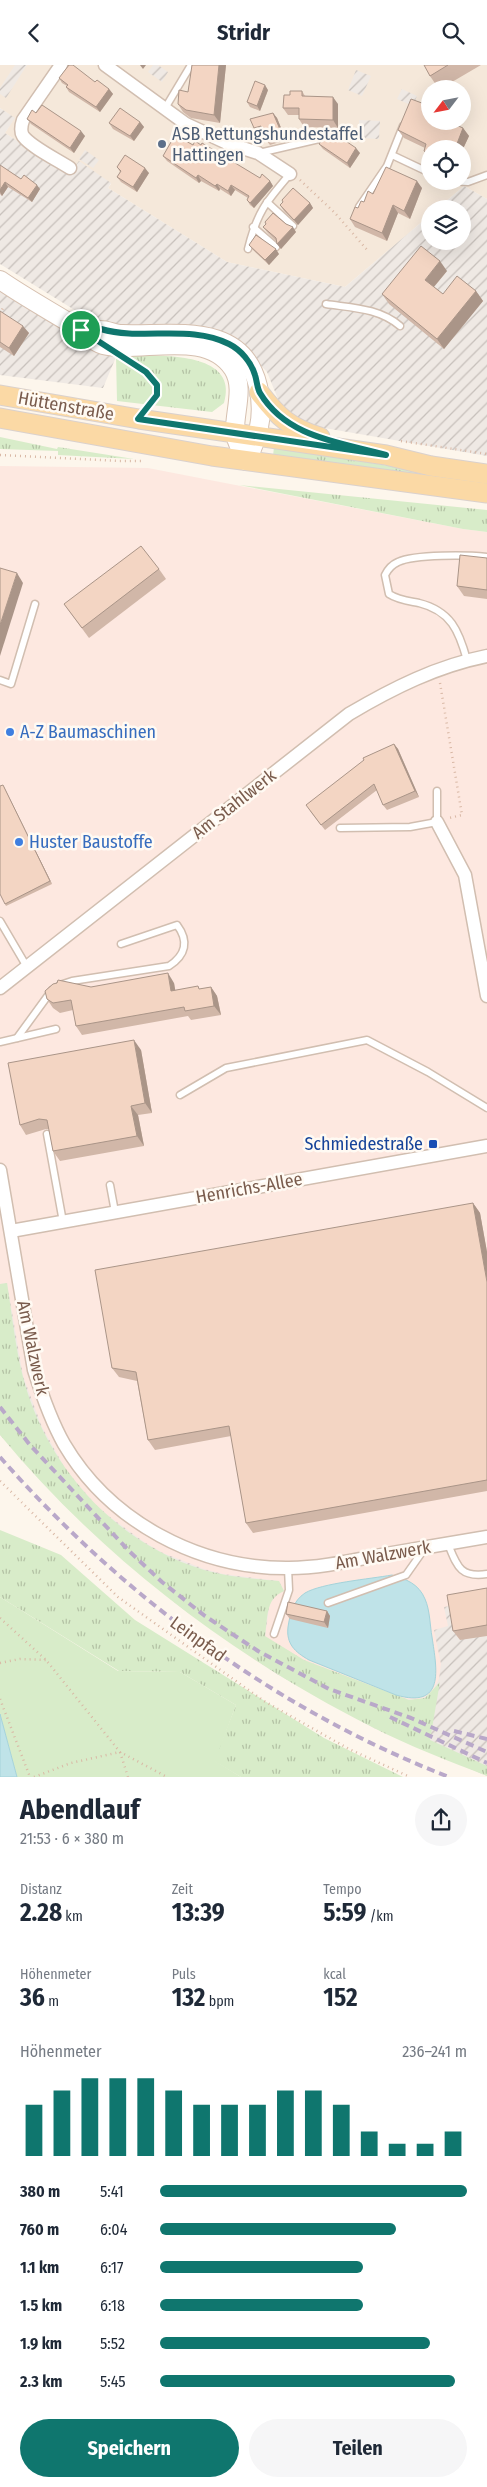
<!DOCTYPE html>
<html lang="de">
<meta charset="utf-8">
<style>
body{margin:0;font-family:"Fira Sans Condensed",sans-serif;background:#f6f6f7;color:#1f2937;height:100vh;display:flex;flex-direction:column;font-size:19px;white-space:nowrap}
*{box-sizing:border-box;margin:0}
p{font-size:16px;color:#747a83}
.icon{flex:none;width:28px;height:28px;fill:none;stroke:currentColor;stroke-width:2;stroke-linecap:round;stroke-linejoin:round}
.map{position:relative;height:1712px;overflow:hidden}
.drawer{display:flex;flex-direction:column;background:#fff;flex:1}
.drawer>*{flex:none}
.needle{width:32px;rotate:238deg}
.controls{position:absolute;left:421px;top:15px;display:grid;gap:10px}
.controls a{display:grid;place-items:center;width:50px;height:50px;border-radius:50%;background:#fff;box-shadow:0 5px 20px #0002;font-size:25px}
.pin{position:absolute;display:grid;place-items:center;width:42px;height:42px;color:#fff;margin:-21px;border:2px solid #fff;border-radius:50%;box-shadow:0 1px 5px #0007}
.round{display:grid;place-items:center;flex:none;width:52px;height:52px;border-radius:26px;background:#f6f6f7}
.summary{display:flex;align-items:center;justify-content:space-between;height:85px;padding:0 20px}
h1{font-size:28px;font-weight:700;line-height:38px}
.stats{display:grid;grid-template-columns:repeat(3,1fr);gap:8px;height:85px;padding:5px 20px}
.stats div{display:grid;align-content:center}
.stats b{font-size:25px;font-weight:700}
.stats small{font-size:14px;font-weight:400}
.stats p{font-size:14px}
.chart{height:140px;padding:10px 20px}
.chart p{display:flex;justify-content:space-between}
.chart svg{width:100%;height:90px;margin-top:5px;stroke:#0f766e;stroke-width:6}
.cta{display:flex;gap:10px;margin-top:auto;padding:10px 20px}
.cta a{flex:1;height:58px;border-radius:30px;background:#0f766e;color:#fff;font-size:20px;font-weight:700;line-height:58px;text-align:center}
.cta a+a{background:#f6f6f7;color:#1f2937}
ul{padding:0 20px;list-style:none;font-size:16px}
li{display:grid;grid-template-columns:80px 60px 1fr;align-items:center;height:38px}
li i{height:12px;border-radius:6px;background:#0f766e}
header{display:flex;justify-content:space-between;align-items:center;height:65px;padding:0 20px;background:#fff;font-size:22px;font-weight:700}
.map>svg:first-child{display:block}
</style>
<header><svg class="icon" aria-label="back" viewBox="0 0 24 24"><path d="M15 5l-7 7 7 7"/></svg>Stridr<svg class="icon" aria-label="search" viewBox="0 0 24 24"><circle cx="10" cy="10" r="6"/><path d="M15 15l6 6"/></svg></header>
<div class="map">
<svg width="487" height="1712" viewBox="0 0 487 1712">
<defs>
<pattern id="industrial-furrows" width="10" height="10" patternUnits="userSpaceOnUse" patternTransform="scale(1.25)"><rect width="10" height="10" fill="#efe9e4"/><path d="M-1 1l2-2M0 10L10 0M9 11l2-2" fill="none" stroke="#c7c0bb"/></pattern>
<pattern id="grass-tufts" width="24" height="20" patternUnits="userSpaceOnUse" patternTransform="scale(1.25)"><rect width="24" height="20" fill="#d8ecc9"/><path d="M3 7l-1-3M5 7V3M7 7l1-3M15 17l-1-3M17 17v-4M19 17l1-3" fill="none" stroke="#b4c2a5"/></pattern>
</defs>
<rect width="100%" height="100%" fill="#fdf6ec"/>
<path fill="#f5e8da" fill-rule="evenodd" d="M0,0H487V134L464,121L437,144H430V150L345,222L227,197L108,123L111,119L79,97L69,110L5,68L14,53L0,43ZM430,24H462V56H430ZM430,84H462V116H430Z"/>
<path fill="#fde8e0" d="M0,401L148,403L463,464L487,467V1711L374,1663L255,1595L218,1569L179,1541L103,1477L0,1370Z"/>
<g fill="url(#industrial-furrows)">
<path d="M15,0H27L6,33L0,29V23Z"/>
<path d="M153,0H158L168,7L162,17L148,7Z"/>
<path d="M356,5L371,11L362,31L348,25Z"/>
<path d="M402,24L417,31L413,41L397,34Z"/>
<path d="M0,43L15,53L5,68L69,109L79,96L111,118L108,123L227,197L345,222L430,150V176H462V144H437L464,121L487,134V391L307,360L280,339L267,307L234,272L196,260L152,264L99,260L0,199Z"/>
<path d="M359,55L380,56L379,74L359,73Z"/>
<path d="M85,85L99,95L93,103L79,94Z"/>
<path d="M0,225L70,269L116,292L103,323L0,310Z"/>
<path d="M7,1218L23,1311L42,1362L66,1405L95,1439L110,1452L144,1477L163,1488L204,1504L223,1509L279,1516L284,1526L276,1529L270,1535L265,1572L304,1595L400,1633L418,1635L431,1629L439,1614L441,1599L434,1565L448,1561L444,1542L487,1534V1711L374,1663L275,1608L179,1541L103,1477L62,1438L0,1370V1219Z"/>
</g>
<g fill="url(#grass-tufts)">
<path d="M116,291C147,291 241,282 224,338L212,347L117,336Z"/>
<path d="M0,372L57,384L58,382L134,394L58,390V386L0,384Z"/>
<path d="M274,382L487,417V421L273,391Z"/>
<path d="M239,420L487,445V467L463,464Z"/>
<path d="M7,1218C12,1249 15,1281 23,1312C46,1401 115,1478 204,1505C229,1512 254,1514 279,1516L284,1526C265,1534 268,1553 265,1571L304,1595L409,1635L425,1633L440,1617L430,1675L487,1701V1711C449,1696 409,1681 372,1662C231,1591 101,1492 0,1370V1219Z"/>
<path d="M0,1465L61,1490L135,1555L324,1673L403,1712H241L214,1696L236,1640L180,1607L119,1606L0,1532Z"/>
</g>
<path fill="#d8ecc9" d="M0,1532L118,1606L180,1607L236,1640L215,1696L241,1712H17L0,1649Z"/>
<g fill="#bfe3e8" stroke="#a5d3da">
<path d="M392,1510C406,1514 419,1519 425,1534C430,1545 430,1561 432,1572C437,1605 445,1644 396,1630L309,1595C295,1587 286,1579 288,1562C290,1549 293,1536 305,1528C322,1518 370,1514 392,1510Z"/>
<path d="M0,1649L17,1712H0Z"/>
</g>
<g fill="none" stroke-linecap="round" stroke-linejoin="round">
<defs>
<g id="lane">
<path d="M164,45L191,0"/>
<path d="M259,88L332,71"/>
<path d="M392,90L430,108"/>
<path d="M449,116L468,117L487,110"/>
<path d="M267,137L293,161"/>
<path d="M359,142L387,101L403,61"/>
<path d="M253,162L276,182"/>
<path d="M248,184C257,147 266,137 290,109"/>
<path d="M326,239C352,243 379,243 400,261"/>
<path d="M467,595C459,566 451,546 419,538C409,536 398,535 389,529L385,510C388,504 391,500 398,497C415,489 468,490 487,492"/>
<path d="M0,615L11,619L35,539"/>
<path d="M340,763L410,762L437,757V726"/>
<path d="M0,856L27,902"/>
<path d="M60,920L72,916L169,901C186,890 189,876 177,860L121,879"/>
<path d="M17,973L52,925"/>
<path d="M0,977L56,964"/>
<path d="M180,1030L226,1003L367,975L428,1007L487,1043"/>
<path d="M47,1069L63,1157"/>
<path d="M110,1120L115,1147"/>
<path d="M448,1479C457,1501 460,1513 487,1509"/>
<path d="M328,1538L406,1510L425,1483"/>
<path d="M274,1569L289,1525L288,1503"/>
</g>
<g id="street">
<path d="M61,0L23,55C21,61 20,66 23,71C31,82 58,95 70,103"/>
<path d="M105,0L186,59L227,78L258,88L290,109"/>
<path d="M437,757L465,810L487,931"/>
<path d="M0,923L349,649C393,623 437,601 487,591"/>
<path d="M0,1105L34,1305C42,1330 51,1356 64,1379C110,1457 199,1504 289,1503C322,1503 354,1495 386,1489C420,1483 453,1478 487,1472"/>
<path d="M11,1166L487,1081"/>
</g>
<g id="secondary">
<path d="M0,215C26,233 54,248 81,265C89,270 94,278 103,280C141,289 207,263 233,304C245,323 234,347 235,368C235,376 243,388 246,396"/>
<path d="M81,265C87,265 94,264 100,265C108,265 115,269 122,269C173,271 242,255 258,321C263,342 261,364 252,384"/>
</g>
<g id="primary">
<path d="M259,327C278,352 290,363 320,372"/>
<path d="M0,330L139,354L386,390L431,401L487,409"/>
<path d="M0,353L212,391L487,428"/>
</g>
</defs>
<use href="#lane" stroke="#d1beb0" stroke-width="9"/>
<use href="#street" stroke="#d1beb0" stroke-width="15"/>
<use href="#secondary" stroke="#d6c0b0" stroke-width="20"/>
<use href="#primary" stroke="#dad1cd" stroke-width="21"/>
<g stroke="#d9b8a5" stroke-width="2.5" stroke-dasharray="1 4" stroke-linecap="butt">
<path d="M300,115L335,148L369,187"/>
<path d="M0,249L3,243"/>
<path d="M129,297L145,307L157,320V330L150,341"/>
<path d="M401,376L487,389"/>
<path d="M0,390L119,396H143"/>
<path d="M440,618L462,750L449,753"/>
<path d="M0,1416L118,1532L264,1636L349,1684L410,1712"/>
<path d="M0,1553L46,1595L120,1687L167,1712"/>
<path d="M0,1598L20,1594L46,1595"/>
<path d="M0,1634L30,1712"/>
<path d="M34,1712L71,1698L120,1687L128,1712"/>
</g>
<use href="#lane" stroke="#fff" stroke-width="6"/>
<use href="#street" stroke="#fff" stroke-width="12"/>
<use href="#secondary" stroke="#fff" stroke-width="18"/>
<use href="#primary" stroke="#fbd9a5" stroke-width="19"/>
<g stroke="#b9a8c9" stroke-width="4" stroke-dasharray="8 5" stroke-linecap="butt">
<path d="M0,1342L30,1380L129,1486L162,1517L205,1551L258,1586L329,1624L411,1653L487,1687"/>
<path d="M0,1392C122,1531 276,1645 449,1712"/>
<path d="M390,1652L487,1698"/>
<path d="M454,1666L487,1674"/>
</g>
</g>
<g fill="#d1b7a8">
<path d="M192,0H226L220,58L191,53L183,47L178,39L188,27Z"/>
<path d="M424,0H481L440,24H439L430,11Z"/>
<path d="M59,13L95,17L109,24L113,29L100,47L69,27L66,22L67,21L62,18Z"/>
<path d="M268,25L260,46L250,42L247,37Z"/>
<path d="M302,26L305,31L338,39V63L304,62L299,54V50H288L283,43L290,30Z"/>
<path d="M36,48L85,71L74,88L31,59L27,54Z"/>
<path d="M273,48L277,53L286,75L270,80L266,75L263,67L258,69L254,63Z"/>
<path d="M430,56L463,63L469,71L462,86V84H430V94L424,86L425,83L404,73L398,65Z"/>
<path d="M140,57L144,62L134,76L113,64L109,58Z"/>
<path d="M319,79L360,88L350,103L323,84Z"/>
<path d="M193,80L260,113L270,116L273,121L254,143L250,140L247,135L248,133L235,125L231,131L220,124L219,126L201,116L199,118L167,96L163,91Z"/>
<path d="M0,100L21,114L40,124L32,137L8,122L2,131L0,129Z"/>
<path d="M117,102L149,108L137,127L121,117L117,112L120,107Z"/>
<path d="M422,123L410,154L398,148L387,176L355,162L350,154L358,143L373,129Z"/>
<path d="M282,135L310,138L313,143L298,160L284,146L280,140L283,137Z"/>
<path d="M265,157L286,159L296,167L281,184L277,179L276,176L267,167L263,162L266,159Z"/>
<path d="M249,180L279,189L269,200L253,185Z"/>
<path d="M447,206L434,222L443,229L476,226L483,236L444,284L389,239L382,229Z"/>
<path d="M0,246L29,268L14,291L0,282Z"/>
<path d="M487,493V534L464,531L457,521Z"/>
<path d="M159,504L166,514L89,573L64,539Z"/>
<path d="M394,679L398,684L419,732L387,745L383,740L377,725L325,765L310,746Z"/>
<path d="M4,722L52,819L6,841L5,839Z"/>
<path d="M174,918L175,925L200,924L211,922L217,931L221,950L191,955L188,951L82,970L76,961L73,945L60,948L53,943L47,934L91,922Z"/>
<path d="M141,985L152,1048L138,1050L144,1081L60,1096L53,1086L49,1064H46L26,1070L20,1060Z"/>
<path d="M473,1138L480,1148L487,1187V1426L253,1468L246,1458L231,1371L155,1385L148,1375L137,1316L119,1312L112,1303Z"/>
<path d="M487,1523V1571L460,1575L453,1566Z"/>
<path d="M327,1546L330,1551L328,1563L290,1554L286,1549Z"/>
</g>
<g fill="#aa9588">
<path d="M140,0H146L143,4Z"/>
<path d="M219,0H226L220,58L214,50Z"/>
<path d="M265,20L268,25L260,46L257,41Z"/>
<path d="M109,24L113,29L100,47L96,42Z"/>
<path d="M333,32L338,39V63L333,55Z"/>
<path d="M273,48L277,53L286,75L282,69Z"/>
<path d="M140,57L144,62L134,76L130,71Z"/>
<path d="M463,63L469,71L462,86V84H455Z"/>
<path d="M81,66L85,71L74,88L70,83Z"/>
<path d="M356,83L360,88L350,103L347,98Z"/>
<path d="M145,103L149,108L137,127L133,122Z"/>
<path d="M198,110L201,116L199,118L196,113Z"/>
<path d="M270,116L273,121L254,143L250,138Z"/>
<path d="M417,116L422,123L410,154L404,146Z"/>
<path d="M5,117L8,122L2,131L0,127V125Z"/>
<path d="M217,119L220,124L219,126L215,121Z"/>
<path d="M37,120L40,124L32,137L28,133Z"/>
<path d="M231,120L235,125L231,131L228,126Z"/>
<path d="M310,138L313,143L298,160L294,155Z"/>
<path d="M393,140L398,148L387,176L382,168Z"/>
<path d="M293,162L296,167L281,184L277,179Z"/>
<path d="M276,184L279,189L269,200L265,195Z"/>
<path d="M440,196L447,206L432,224L425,215Z"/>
<path d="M476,226L483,236L444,284L437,274Z"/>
<path d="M23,261L29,268L14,291L9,283Z"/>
<path d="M17,508L23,518L0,591V560Z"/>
<path d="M394,679L398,684L419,732L415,726Z"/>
<path d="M3,720L4,722L52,819L50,816Z"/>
<path d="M168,908L174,918L177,935L171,926Z"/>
<path d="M211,922L217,931L221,950L214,941Z"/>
<path d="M134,975L141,985L152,1048L145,1038Z"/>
<path d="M131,1041L138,1050L144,1081L137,1071Z"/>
<path d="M473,1138L480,1148L487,1187V1217Z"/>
<path d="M327,1546L330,1551L328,1563L324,1557Z"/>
</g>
<g fill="#f3d5c3" stroke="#aa9588">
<path d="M69,0H73L95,17L97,15L109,24L96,42L66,22L68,20L59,13Z"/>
<path d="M192,0H219L214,50L186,45L178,39L179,25L188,27Z"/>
<path d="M424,0H448L430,11Z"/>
<path d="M255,16L265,20L257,41L247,37Z"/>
<path d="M290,26H302V31L333,32V55L299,54V43H283L284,30H290Z"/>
<path d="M411,34L430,41V56H447L463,63L455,84H430V90L424,86L426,79L398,65Z"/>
<path d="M42,40L81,66L70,83L27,54L32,45L36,48Z"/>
<path d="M120,43L140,57L130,71L109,58Z"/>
<path d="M273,48L282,69L266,75L261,61L254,63L250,54Z"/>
<path d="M334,68L356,83L347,98L319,79L325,71Z"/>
<path d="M175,70L193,80L195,76L201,80L202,78L260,113L262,109L270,116L250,138L247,135L249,131L231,120L228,126L217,119L215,121L198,110L196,113L163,91Z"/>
<path d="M125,90L145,103L133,122L117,112L121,106L117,102Z"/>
<path d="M0,100L21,114L24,110L37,120L28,133L5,117L0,125Z"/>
<path d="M386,102L417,116L404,146L393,140L382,168L350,154L355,142L358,143L361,136L364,137L368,126L373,129Z"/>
<path d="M293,123L310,138L294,155L280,140L283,137L282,135Z"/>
<path d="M273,148L286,159L293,162L277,179L276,173L263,162L266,159L265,157Z"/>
<path d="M256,170L276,184L265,195L249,180Z"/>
<path d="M421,181L440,196L425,215L443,229L457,211L476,226L437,274L382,229Z"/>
<path d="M0,246L23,261L9,283L0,277Z"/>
<path d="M141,481L159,504L82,563L64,539Z"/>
<path d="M460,490L487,493V525L457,521Z"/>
<path d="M0,503L17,508L0,560Z"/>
<path d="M394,679L415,726L383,740L374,719L321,760L306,740L364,695L363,693Z"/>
<path d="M3,720L50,816L5,839L0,829V721Z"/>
<path d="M168,908L171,926L198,921L199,924L211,922L214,941L185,946L184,942L76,961L71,935L53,938L47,934L45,926L53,919L57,918L58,915L91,922Z"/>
<path d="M134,975L145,1038L131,1041L137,1071L53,1086L47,1055L39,1054L20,1060L8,998Z"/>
<path d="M473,1138L487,1217V1415L246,1458L229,1361L148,1375L136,1307L112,1303L95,1205Z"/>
<path d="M487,1523V1560L453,1566L447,1530Z"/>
<path d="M288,1537L327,1546L324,1557L286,1549Z"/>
</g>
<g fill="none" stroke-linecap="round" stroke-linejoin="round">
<defs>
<path id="route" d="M101,264C142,276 190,259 229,279C241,285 251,297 255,310C257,316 257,323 260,328C287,373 340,377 386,390L138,354L157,330V320L146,307L81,265Z"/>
</defs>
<use href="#route" stroke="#fff" stroke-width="10"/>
<use href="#route" stroke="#0f766e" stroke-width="6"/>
</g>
<circle fill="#5c6f8a" stroke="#fffaf3" stroke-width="2" cx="162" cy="79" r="5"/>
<g fill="#3f7fe0" stroke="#fffaf3" stroke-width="2">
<circle cx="10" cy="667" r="5"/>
<circle cx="19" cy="777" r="5"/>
</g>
<rect fill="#1a4fb4" stroke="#fffaf3" stroke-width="2" x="428" y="1074" width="10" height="10" rx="2.5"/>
<g text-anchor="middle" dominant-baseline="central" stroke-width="5" stroke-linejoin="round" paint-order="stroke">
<g font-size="18" fill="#4e5e75" stroke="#fffaf3" text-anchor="start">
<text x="172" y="69">ASB Rettungshundestaffel<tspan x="172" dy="21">Hattingen</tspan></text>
</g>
<g font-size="18" fill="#7a5c4d" stroke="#fffaf3">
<text transform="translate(66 341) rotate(10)">Hüttenstraße</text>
<text transform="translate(234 739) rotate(-38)">Am Stahlwerk</text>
<text transform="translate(249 1123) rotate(-10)">Henrichs-Allee</text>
<text transform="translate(33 1283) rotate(78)">Am Walzwerk</text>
<text transform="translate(383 1490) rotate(-10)">Am Walzwerk</text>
<text transform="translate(198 1574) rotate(36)">Leinpfad</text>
</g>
<g font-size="18" fill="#366cbe" stroke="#fffaf3" text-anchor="start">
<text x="20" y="667">A-Z Baumaschinen</text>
<text x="29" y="777">Huster Baustoffe</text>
</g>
<g font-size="18" fill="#164399" stroke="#fffaf3" text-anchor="end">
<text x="423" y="1079">Schmiedestraße</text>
</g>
</g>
</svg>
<div class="controls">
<a><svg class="needle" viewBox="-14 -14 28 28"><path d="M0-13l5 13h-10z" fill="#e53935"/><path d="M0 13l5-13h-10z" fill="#747a83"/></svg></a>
<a><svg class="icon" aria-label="locate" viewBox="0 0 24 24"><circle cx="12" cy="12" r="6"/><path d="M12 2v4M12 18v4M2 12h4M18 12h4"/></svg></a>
<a><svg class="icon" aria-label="layers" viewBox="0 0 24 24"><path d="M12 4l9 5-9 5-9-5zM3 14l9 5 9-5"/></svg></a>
</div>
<div class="pin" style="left:81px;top:265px;background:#1e9e55"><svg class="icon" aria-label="arrive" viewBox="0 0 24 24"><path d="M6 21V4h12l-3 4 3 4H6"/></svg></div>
</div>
<section class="drawer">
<div class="summary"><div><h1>Abendlauf</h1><p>21:53 · 6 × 380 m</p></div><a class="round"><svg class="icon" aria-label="share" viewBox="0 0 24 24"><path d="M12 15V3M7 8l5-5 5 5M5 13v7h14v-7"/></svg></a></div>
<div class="stats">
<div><p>Distanz</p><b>2.28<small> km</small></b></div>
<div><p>Zeit</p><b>13:39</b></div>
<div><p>Tempo</p><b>5:59<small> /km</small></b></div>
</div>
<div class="stats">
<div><p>Höhenmeter</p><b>36<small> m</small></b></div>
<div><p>Puls</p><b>132<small> bpm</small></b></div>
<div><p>kcal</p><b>152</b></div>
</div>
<div class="chart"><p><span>Höhenmeter</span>236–241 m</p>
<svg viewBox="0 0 160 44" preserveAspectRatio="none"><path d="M5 44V19M15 44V12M25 44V6M35 44V6M45 44V6M55 44V12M65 44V19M75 44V19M85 44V19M95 44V12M105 44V12M115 44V19M125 44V32M135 44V38M145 44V38M155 44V32"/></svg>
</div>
<ul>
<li><b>380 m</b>5:41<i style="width:100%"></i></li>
<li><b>760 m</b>6:04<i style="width:77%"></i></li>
<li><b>1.1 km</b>6:17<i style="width:66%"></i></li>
<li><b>1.5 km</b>6:18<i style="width:66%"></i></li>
<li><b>1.9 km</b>5:52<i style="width:88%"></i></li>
<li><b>2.3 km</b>5:45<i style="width:96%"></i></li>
</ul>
<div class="cta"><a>Speichern</a><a>Teilen</a></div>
</section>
